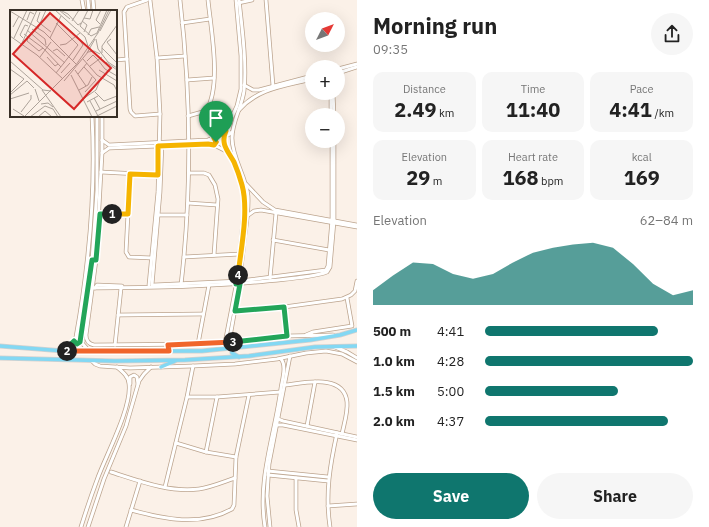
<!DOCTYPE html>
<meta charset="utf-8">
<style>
body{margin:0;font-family:"IBM Plex Sans",sans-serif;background:#f6f6f6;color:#222;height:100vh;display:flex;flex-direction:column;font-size:15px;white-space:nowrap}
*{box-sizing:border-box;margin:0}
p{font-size:13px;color:#767676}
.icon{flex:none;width:22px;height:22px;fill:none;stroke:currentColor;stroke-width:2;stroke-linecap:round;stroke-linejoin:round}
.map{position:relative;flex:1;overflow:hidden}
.details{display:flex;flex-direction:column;background:#fff;width:352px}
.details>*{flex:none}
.needle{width:26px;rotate:48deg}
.buttons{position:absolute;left:305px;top:12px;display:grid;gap:8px}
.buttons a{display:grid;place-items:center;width:40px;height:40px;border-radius:50%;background:#fff;box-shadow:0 4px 16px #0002;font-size:20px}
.pin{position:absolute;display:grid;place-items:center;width:34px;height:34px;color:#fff;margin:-41px -17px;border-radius:50% 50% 50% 0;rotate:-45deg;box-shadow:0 0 4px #0007}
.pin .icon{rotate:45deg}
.km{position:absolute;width:20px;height:20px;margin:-10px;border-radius:50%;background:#222;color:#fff;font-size:11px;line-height:20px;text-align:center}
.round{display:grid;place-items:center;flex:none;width:42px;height:42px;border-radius:21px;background:#f6f6f6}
.head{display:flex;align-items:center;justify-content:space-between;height:68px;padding:0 16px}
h1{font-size:22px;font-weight:700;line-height:30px}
.figures{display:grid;grid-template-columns:repeat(3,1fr);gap:6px;height:68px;padding:4px 16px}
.figures div{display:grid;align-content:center;border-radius:10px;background:#f6f6f6;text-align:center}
.figures b{font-size:20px;font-weight:700}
.figures small{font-size:11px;font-weight:400}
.figures p{font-size:11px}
.chart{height:112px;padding:8px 16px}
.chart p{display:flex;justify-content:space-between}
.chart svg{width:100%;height:72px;margin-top:4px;fill:#0f766e;opacity:.7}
.cta{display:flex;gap:8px;margin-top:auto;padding:8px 16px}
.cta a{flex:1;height:46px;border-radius:24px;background:#0f766e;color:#fff;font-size:16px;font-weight:700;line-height:46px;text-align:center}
.cta a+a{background:#f6f6f6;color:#222}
ul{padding:0 16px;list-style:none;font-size:13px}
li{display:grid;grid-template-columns:64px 48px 1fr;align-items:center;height:30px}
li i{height:10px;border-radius:5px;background:#0f766e}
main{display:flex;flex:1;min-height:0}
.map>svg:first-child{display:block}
</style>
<main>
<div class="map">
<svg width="357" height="527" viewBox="0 0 357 527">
<rect width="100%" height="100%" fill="#fbf1e8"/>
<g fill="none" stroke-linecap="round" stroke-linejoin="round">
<defs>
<g id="minor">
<path d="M82,0L84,11"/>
<path d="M88,0L89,11"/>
<path d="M93,0L94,11"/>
<path d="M147,0L127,7L124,12L130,109L131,112L135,116L160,114"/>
<path d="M180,0C191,95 192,190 181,285"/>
<path d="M266,0L273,86"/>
<path d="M238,3L252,0"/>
<path d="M182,23L210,19"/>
<path d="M157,58L185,56"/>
<path d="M116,60L127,59"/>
<path d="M338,69L357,64"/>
<path d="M338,73L357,67"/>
<path d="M187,80L214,78"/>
<path d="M244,85L253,90H259L312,76"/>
<path d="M331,93V115"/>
<path d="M333,93L334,115"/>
<path d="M239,110C258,88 285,86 312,79"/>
<path d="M102,116V153L96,260L86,335C86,341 89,344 94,345L198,344L231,342L287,336L333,335"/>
<path d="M188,116L206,111C222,86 211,30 208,0"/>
<path d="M102,140L109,145L208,140L214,138L226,131L228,135L232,132"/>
<path d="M102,153L109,148L208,144L214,145L226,151"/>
<path d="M101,172L158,175"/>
<path d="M189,173H204L209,175L215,185L218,199L214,255"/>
<path d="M130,174L126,252L129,257L152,258"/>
<path d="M246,184L263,202L275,210L357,225"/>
<path d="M188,203L217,205"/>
<path d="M100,214H128"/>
<path d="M158,215H187"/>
<path d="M247,216L254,211L261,210L357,227"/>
<path d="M273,240L329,250"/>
<path d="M184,257L240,254"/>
<path d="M270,278L276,213"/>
<path d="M149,285L158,192L160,114L157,58L150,0"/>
<path d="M152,285L160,192L162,143"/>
<path d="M154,285L240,281L326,270L328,266L332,220V141"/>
<path d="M93,288C151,288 209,287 267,281C284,279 311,278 327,272L330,267L334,221V141"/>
<path d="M95,288L97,285L122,286"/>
<path d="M284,307L287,336"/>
<path d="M235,311L284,307L342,299L351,295L355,291L357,281"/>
<path d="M118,315L203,314"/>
<path d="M306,335L313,332L352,326L347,298"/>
<path d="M74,341L76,344H78L81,339"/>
<path d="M231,342L230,337C236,305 241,274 244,241C246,226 249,211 248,196C246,176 232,158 232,138C232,121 242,107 244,91C247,65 242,27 239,0"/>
<path d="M225,343L237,281L244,211V193L241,182L233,162L225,148L224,141V134L237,106L241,89V56L236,0"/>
<path d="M198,344L209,285"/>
<path d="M115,345L121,288"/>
<path d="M335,347L347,352L357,358"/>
<path d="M65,351L74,341L76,337C89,265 96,189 92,116"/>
<path d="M89,351L82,343V335L92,260L97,190V116"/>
<path d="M92,361L95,364L100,366L130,368L193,366L235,364L277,359L306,353L326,351L342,354L357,362"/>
<path d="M130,384V377L134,375L137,377L138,384"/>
<path d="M285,385C304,383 344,373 347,402C348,412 344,424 342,434"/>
<path d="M187,397H217L280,392"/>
<path d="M278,419L283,421L357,437"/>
<path d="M277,425H283L357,440"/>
<path d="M307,426L315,382"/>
<path d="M176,443L206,452L236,457"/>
<path d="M206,452L217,397"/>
<path d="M268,471L328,477"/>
<path d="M111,472C139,481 170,493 199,489C212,487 223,482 235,478"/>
<path d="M268,475L328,481"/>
<path d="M296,478V510L299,527"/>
<path d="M165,487L187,397L193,366"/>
<path d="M328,506L357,504"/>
<path d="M131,510C164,519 200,527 232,509L234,505L236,457L249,395"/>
<path d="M81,527C86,511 91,496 97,480C105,457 132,408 129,384C129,377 123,372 117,367"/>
<path d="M88,527L104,479L126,426L139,381L144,374L151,367"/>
<path d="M126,527L140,481"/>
<path d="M265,527C257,479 275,435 281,388C282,380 287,366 281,359"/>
<path d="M270,527L267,496L269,464L290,356"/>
<path d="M330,527C325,494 330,465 337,433"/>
</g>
<g id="major">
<path d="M0,346L64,351H202L310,340L340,335L357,330"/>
<path d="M236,348L232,351V353L239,357"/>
<path d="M0,358L115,361L185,360L249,356L315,347L357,346"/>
<path d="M161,367L175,361"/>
</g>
</defs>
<use href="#minor" stroke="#bca48e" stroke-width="4.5"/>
<use href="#major" stroke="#d3d1cf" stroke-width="5"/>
<use href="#minor" stroke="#fff" stroke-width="3"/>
<use href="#major" stroke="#83d8f3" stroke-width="3.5"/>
</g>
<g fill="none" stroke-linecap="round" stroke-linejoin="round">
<defs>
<path id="split-1" d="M112,214H128L130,174L158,175V146L208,144L214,145L216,142"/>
<path id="split-2" d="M67,351H64L74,341L77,344L80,342L92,260H96L100,214H112"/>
<path id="split-3" d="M67,351H169L168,345L233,342"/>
<path id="split-4" d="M233,342L287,336L284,307L235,311L240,284H236L238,275"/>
<path id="split-5" d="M216,142L214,138L226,131C220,144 228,151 234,162C237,169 240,178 242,185C249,210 241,249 238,275"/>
</defs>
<use href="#split-1" stroke="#fff" stroke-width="8"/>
<use href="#split-2" stroke="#fff" stroke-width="8"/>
<use href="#split-3" stroke="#fff" stroke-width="8"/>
<use href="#split-4" stroke="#fff" stroke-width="8"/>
<use href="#split-5" stroke="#fff" stroke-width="8"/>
<use href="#split-1" stroke="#f5b400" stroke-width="5"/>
<use href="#split-2" stroke="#22a559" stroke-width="5"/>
<use href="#split-3" stroke="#f0652b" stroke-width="5"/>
<use href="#split-4" stroke="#22a559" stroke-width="5"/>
<use href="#split-5" stroke="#f5b400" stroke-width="5"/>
</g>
<g transform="translate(10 10)">
<rect width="107" height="107" fill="#fbf1e8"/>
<path fill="none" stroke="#ada39a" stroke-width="1" d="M45,0L75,27L78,36M49,0L60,9M50,0L58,4L68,15L71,13M78,0L70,16L81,26L87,23L97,0M0,1L34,22L66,54M30,2L27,11L41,22M74,8L80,9L83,0M17,10L20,2L24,4M48,10L66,26M62,11L69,0M72,11L77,15L74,22M46,13L68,35L46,63M90,14L86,10L91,0M3,17L9,6M28,18L36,0M22,19L35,29L36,35M17,20L55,53M90,21L101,0M14,24L33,38L51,57M78,25L81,19L89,17M0,26L27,45L53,69M18,27L17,31L29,41L33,38M4,28L17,0M13,28L10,25L15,15L18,16M40,28L51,6M86,29L88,39L98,52L107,58M101,29L97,32L107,45M12,33L27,0M50,35L56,34L70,23M92,38L107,53M43,41L47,39L55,46M77,43L85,29M92,43V36L107,15M30,47L41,32M37,47L45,56L48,54M73,49L87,65L104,75L107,81M63,50L73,35L67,26M88,50L95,59L107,66M0,51L33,80L41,81M77,51L83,45L88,50M96,52L107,60M80,56L92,47M74,57L86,70L75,82M0,59L14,69L0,83M65,60L76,76M89,60L107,71M51,63L60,53M68,64L77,53M61,65L82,107M54,71L78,42L84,41L90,44M25,79L29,91M32,80L51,107M69,80L78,75L82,67M85,82L94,91L107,86M0,85L17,71L24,78M84,88L90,99M0,89L19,83M73,89L86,80L91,68M80,91L88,106M77,92L88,86M31,94L38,93L43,97M3,99L14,106M86,101L107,91M11,102L21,89V85M15,106L66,55L88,23L99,0M20,107L35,96L43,99L48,107M28,107L35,101L42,107M85,107L107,96"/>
<path fill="#d62828" fill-opacity="0.15" stroke="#d62828" stroke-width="2" d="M40,3L101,58L64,99L3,44Z"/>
<rect width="107" height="107" fill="none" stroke="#382f26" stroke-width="2"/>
</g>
</svg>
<div class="buttons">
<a><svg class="needle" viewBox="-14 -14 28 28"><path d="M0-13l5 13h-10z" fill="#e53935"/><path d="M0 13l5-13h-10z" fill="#767676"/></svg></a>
<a>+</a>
<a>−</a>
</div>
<div class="pin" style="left:216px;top:142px;background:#1e9e55"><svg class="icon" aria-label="arrive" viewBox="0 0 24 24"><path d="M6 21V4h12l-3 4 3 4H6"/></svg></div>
<b class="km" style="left:112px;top:214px">1</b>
<b class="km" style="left:67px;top:351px">2</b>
<b class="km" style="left:233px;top:342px">3</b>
<b class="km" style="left:238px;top:275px">4</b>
</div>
<section class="details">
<div class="head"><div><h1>Morning run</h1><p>09:35</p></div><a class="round"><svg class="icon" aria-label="share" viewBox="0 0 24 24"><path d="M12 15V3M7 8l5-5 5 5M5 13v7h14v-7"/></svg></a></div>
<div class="figures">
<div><p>Distance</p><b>2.49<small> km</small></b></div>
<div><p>Time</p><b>11:40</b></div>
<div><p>Pace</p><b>4:41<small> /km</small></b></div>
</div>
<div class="figures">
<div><p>Elevation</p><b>29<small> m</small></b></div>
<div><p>Heart rate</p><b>168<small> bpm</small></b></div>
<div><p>kcal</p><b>169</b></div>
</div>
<div class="chart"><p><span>Elevation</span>62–84 m</p>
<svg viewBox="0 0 160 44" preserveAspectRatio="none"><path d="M0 44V35L10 26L20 18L30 19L40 25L50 28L60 25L70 18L80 12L90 9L100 7L110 6L120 9L130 19L140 31L150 38L160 35V44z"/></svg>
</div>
<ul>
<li><b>500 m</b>4:41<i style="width:83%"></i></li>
<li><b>1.0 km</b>4:28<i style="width:100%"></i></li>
<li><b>1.5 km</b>5:00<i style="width:64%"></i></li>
<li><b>2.0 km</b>4:37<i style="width:88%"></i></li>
</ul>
<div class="cta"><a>Save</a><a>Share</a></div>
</section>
</main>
